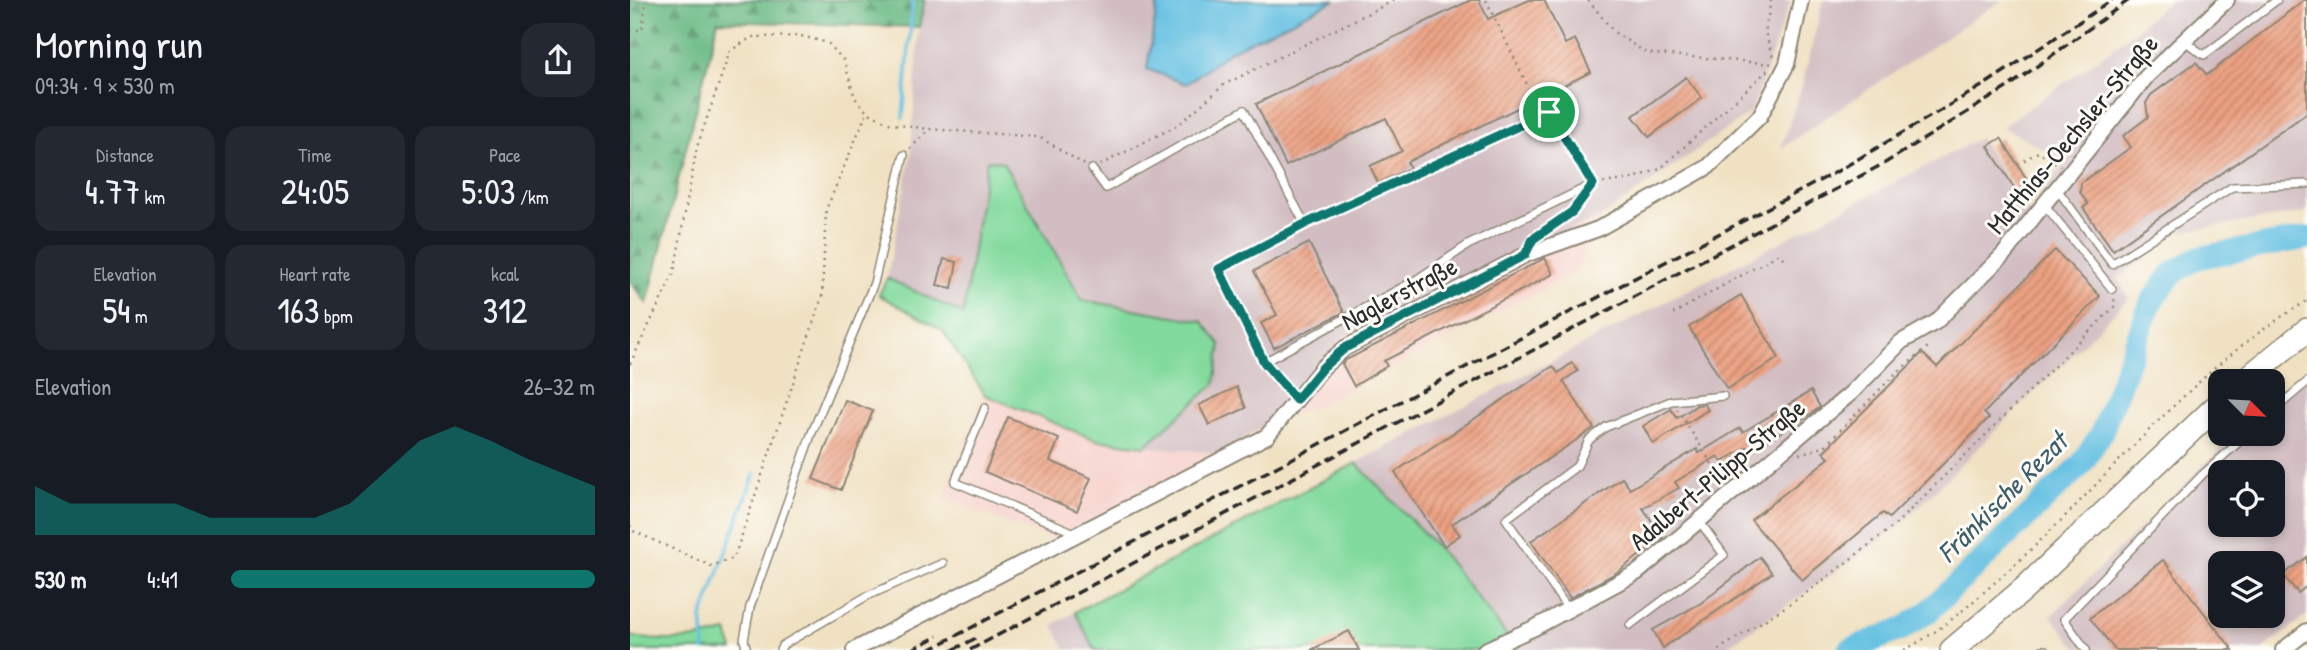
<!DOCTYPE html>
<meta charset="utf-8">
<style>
body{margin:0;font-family:"Patrick Hand",sans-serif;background:#242831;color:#f1f3f6;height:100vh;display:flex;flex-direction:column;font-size:26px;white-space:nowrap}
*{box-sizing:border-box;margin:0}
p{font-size:23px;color:#9ea1a6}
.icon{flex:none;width:38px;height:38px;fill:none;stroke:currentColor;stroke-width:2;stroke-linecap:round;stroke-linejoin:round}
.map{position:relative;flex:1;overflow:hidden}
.details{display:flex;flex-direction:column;background:#171b24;width:630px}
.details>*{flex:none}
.needle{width:46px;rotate:114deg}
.fabs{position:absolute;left:1578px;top:369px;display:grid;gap:14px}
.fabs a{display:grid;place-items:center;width:77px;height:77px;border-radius:14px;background:#171b24;box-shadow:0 4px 10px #0003;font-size:35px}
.pin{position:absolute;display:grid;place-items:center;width:60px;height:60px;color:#fff;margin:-30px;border:4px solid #fff;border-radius:50%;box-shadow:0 2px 7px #0007}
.round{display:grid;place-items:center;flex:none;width:74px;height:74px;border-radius:21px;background:#242831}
.head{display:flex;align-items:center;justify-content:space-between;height:119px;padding:0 35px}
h1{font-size:38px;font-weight:600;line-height:52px}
.figures{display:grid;grid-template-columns:repeat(3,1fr);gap:10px;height:119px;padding:7px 35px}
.figures div{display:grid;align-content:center;border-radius:18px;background:#242831;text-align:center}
.figures b{font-size:35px;font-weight:600}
.figures small{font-size:19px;font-weight:400}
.figures p{font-size:19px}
.chart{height:196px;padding:14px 35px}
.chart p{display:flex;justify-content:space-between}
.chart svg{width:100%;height:126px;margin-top:7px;fill:#0f766e;opacity:.7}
ul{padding:0 35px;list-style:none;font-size:23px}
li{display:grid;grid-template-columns:112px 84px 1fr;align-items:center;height:52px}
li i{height:18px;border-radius:9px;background:#0f766e}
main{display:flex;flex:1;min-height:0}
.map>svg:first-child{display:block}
</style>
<main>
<section class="details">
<div class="head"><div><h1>Morning run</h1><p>09:34 · 9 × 530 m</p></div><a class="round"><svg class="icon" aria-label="share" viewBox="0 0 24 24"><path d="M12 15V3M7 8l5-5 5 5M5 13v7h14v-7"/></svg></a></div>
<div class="figures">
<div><p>Distance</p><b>4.77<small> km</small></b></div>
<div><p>Time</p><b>24:05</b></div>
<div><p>Pace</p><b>5:03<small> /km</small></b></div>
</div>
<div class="figures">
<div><p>Elevation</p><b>54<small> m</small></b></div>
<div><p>Heart rate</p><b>163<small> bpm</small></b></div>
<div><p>kcal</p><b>312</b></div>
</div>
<div class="chart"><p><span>Elevation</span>26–32 m</p>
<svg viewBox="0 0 160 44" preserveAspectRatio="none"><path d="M0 44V27L10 33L20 33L30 33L40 33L50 38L60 38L70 38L80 38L90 33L100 22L110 11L120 6L130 11L140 17L150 22L160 27V44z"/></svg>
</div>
<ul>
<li><b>530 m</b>4:41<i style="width:100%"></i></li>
</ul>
</section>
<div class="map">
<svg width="1677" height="650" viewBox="0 0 1677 650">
<defs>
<pattern id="forest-firs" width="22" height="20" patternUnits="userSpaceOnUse" patternTransform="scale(1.75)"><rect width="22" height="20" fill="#6aba85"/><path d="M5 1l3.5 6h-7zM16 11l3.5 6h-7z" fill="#57976d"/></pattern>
<pattern id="building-hatch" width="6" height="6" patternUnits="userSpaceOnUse" patternTransform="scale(1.75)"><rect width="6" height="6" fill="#eca182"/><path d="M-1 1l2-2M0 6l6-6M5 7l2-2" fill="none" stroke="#bf836b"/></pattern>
</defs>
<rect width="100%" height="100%" fill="#fdfcf7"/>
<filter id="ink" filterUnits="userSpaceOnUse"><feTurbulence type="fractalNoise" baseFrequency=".0143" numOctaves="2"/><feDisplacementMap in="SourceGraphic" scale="14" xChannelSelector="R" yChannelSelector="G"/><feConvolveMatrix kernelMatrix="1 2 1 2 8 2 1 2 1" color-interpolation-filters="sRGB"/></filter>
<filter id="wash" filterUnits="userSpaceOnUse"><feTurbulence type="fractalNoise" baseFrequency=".00686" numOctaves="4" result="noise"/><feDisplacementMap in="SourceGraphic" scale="28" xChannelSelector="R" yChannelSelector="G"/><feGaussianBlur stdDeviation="1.57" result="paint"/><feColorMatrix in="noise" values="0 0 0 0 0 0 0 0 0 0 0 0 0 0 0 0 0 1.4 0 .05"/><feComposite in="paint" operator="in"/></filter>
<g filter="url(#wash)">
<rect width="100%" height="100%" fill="#f0e1c2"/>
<g fill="#f7d0ca">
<path d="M971,217L946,272L683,408L643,421L712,338L895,249Z"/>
<path d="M355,395L466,440L589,453L424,540L313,499Z"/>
</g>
<g fill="#d2bec2" fill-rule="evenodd">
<path d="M295,0H1161L1121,112L971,217L895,249L712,338L643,421L589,453L515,446L585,384L590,344L572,321L452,300L373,162L357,161L333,314L257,278L281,154L289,27Z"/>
<path d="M1193,0H1372L1151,148L1173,83Z"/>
<path d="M1541,0H1677V212L1549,232L1487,279L1499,298L1264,531L1092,650H888L809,549L726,463L1350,138L1398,212L1436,161L1372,127L1477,53Z"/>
<path d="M1677,371V615L1632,650H1466L1460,644L1449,650L1421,616L1606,434H1643V401ZM1591,472H1643V525H1591ZM1591,564H1643V616H1591Z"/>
<path d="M445,612L465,650H436L423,625Z"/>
</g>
<g fill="#83da9e" stroke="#578264" stroke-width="2">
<path d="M357,160L373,162L452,300L572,321L591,345L585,384L515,446L466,440L355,395L312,330L249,295L257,278L333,314Z"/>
<path d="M726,463L809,549L888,650H465L445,612Z"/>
<path d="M97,632L103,650H0V636C34,643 64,640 97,632Z"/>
</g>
<path fill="url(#forest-firs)" stroke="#4a7258" stroke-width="2" d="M0,0H295L289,27L88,21L17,304L0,281Z"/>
<path fill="#64c0e2" stroke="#487686" stroke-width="2" d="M528,0H705L600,51L556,84L517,69Z"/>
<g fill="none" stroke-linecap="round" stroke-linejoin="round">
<g stroke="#64c0e2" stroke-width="3.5">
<path d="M273,118L283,0"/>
<path d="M75,650L72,617L125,473"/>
</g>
<path stroke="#64c0e2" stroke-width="23" d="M1219,650L1274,628L1298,612L1451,465L1471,434L1521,302L1542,274L1567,258L1677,238"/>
</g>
<g id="blocks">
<g fill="url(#building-hatch)">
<path d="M841,0H849L858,19L899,0H914L935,44L945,39L961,72L777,162L780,168L748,183L740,166L772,151L756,118L656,166L626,104Z"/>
<path d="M1674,0H1677V113L1483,250L1453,208L1458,204L1450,192L1451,183L1501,147L1493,136L1518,117L1516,103L1521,95L1566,62L1577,75Z"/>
<path d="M1056,77L1072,98L1019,137L1003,116Z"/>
<path d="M1371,138L1401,186L1388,194L1358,146Z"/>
<path d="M679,243L714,312L644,348L631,323L647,315L624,271Z"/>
<path d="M1425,250L1470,296L1354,413L1359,418L1259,518L1253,513L1172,580L1121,520L1199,458L1193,452L1292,353L1307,367Z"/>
<path d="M915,258L923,274L754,361L757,366L724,386L712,364L716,360Z"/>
<path d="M314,259L327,262L322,288L307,285Z"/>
<path d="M1111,295L1149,358L1097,389L1059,327Z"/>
<path d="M942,363L948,371L933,381L964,428L822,524L830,535L814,546L765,472L923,366L928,373Z"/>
<path d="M607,387L616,408L579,425L569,405Z"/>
<path d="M1181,391L1190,407L1179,415L1120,451L1117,447L1092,462L1088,456L1045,482L1049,488L1013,508L1033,538L986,573L940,598L901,541L992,478L1000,489L1067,449L1069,453L1110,428L1113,432Z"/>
<path d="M215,400L243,411L211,490L183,479Z"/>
<path d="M1074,404L1078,410L1023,444L1013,426L1041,409L1047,418L1067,405Z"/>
<path d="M378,417L429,439L420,461L461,478L447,511L355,472Z"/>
<path d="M1130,557L1142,573L1033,648L1023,630L1071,603Z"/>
<path d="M1677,557V586L1668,593L1653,575Z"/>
<path d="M1533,560L1603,650H1485L1460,618Z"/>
<path d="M719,631L729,650H681Z"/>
</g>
</g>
</g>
<g filter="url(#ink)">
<use href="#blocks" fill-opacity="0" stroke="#8e8676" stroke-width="2"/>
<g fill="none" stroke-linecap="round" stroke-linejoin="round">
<defs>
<g id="service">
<path d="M1553,40L1574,55L1647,0"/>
<path d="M462,169L476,188L614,110L675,224"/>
<path d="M1427,189L1482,264L1602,187L1677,184"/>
<path d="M1414,204L1482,289"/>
<path d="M896,254L903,239L942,212L961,186"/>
<path d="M634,362L786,280L838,245L963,184L920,112L675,224L589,269L634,362L666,400"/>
<path d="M355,408L325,482L445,533"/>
<path d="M1643,411L1677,382"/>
<path d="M938,609L876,519L947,466L959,440L976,427L1041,401L1093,396"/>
<path d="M1000,625L1094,555L1070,522"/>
<path d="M117,650L114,640L120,607L181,435L244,283L274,155"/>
<path d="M150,650L153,645L237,596L313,563"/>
<path d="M1412,650H1415"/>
<path d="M1456,650L1434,619L1572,475L1618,434"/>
</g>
<g id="minor">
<path d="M224,650L637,436L693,367L715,348L895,255L968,229L1078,167L1130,116L1157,64L1171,0"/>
<path d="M855,650L904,628L1008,572L1221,393L1271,342L1306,322L1374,254L1517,76L1597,0"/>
<path d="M1653,650L1677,631"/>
</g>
<g id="primary">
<path d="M1613,382L1677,330"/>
<path d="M1322,650L1394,589L1591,402"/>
</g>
</defs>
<use href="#service" stroke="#8e8676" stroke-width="10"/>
<use href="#minor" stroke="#8e8676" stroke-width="18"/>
<use href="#primary" stroke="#8e8676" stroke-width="26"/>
<g stroke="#8e8676" stroke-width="2.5" stroke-dasharray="2 5" stroke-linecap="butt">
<path d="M856,0L908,107"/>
<path d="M958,0L984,32L1016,53L1144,64"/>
<path d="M1141,0L1135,32L1144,61"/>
<path d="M0,30H12L16,0"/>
<path d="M280,149L299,129L409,137L455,165"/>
<path d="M1388,164L1408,152L1431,166"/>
<path d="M470,165L548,125L595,84L765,0"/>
<path d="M973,183L1001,179L1030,169L1139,69"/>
<path d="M1043,314L1149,254L1154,259"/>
<path d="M0,364L44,273L67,147L100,51L122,37L171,36L198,43L214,61L225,98L237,112L261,124L299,129"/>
<path d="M1047,409L1094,483"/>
<path d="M1169,454L1194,447L1263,376L1299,346"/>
<path d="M0,525L3,531L81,566L104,558L192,297L196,210L237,112"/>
<path d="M1088,650L1175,594L1264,526L1485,306L1484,299"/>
<path d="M1274,650C1314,630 1347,598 1380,569C1479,480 1562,368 1677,301"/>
</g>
<use href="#service" stroke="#fff" stroke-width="7"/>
<use href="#minor" stroke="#fff" stroke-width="14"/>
<use href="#primary" stroke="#fff" stroke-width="23"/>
<g stroke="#2b2b2b" stroke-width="3.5" stroke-dasharray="10 5" stroke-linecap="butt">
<path d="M281,650L308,636"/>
<path d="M299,650L1206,172L1357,83L1482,0"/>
<path d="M323,650L346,638"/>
<path d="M340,650L1255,163L1378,87L1499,0"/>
</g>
</g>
</g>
<g fill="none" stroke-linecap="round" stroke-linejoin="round" filter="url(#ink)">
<defs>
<path id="route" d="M919,112L963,184L942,212L903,239L895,255L715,348L693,367L666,400L634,362L589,269L675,224Z"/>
</defs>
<use href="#route" stroke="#fff" stroke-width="14"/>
<use href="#route" stroke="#0f766e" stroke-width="9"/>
</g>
<g text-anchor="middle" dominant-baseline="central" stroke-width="6" stroke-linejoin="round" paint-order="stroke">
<g font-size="26" fill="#2b2b2b" stroke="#fdfcf7">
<text transform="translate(1442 134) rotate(-50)">Matthias-Oechsler-Straße</text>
<text transform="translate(769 293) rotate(-28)">Naglerstraße</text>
<text transform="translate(1087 474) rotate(-40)">Adalbert-Pilipp-Straße</text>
</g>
<g font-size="28" font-style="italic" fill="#3f5f6b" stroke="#fdfcf7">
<text transform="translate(1372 497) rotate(-45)">Fränkische Rezat</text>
</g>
</g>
</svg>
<div class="fabs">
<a><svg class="needle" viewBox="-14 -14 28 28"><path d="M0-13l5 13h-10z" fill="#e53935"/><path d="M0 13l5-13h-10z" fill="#9ea1a6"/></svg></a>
<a><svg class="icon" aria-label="locate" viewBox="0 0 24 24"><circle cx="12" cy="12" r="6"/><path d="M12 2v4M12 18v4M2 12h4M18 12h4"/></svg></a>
<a><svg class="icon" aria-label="layers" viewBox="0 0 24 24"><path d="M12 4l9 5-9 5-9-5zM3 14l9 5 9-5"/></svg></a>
</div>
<div class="pin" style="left:919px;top:112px;background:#1e9e55"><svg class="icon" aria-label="arrive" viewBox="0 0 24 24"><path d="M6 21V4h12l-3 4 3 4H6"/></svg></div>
</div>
</main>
